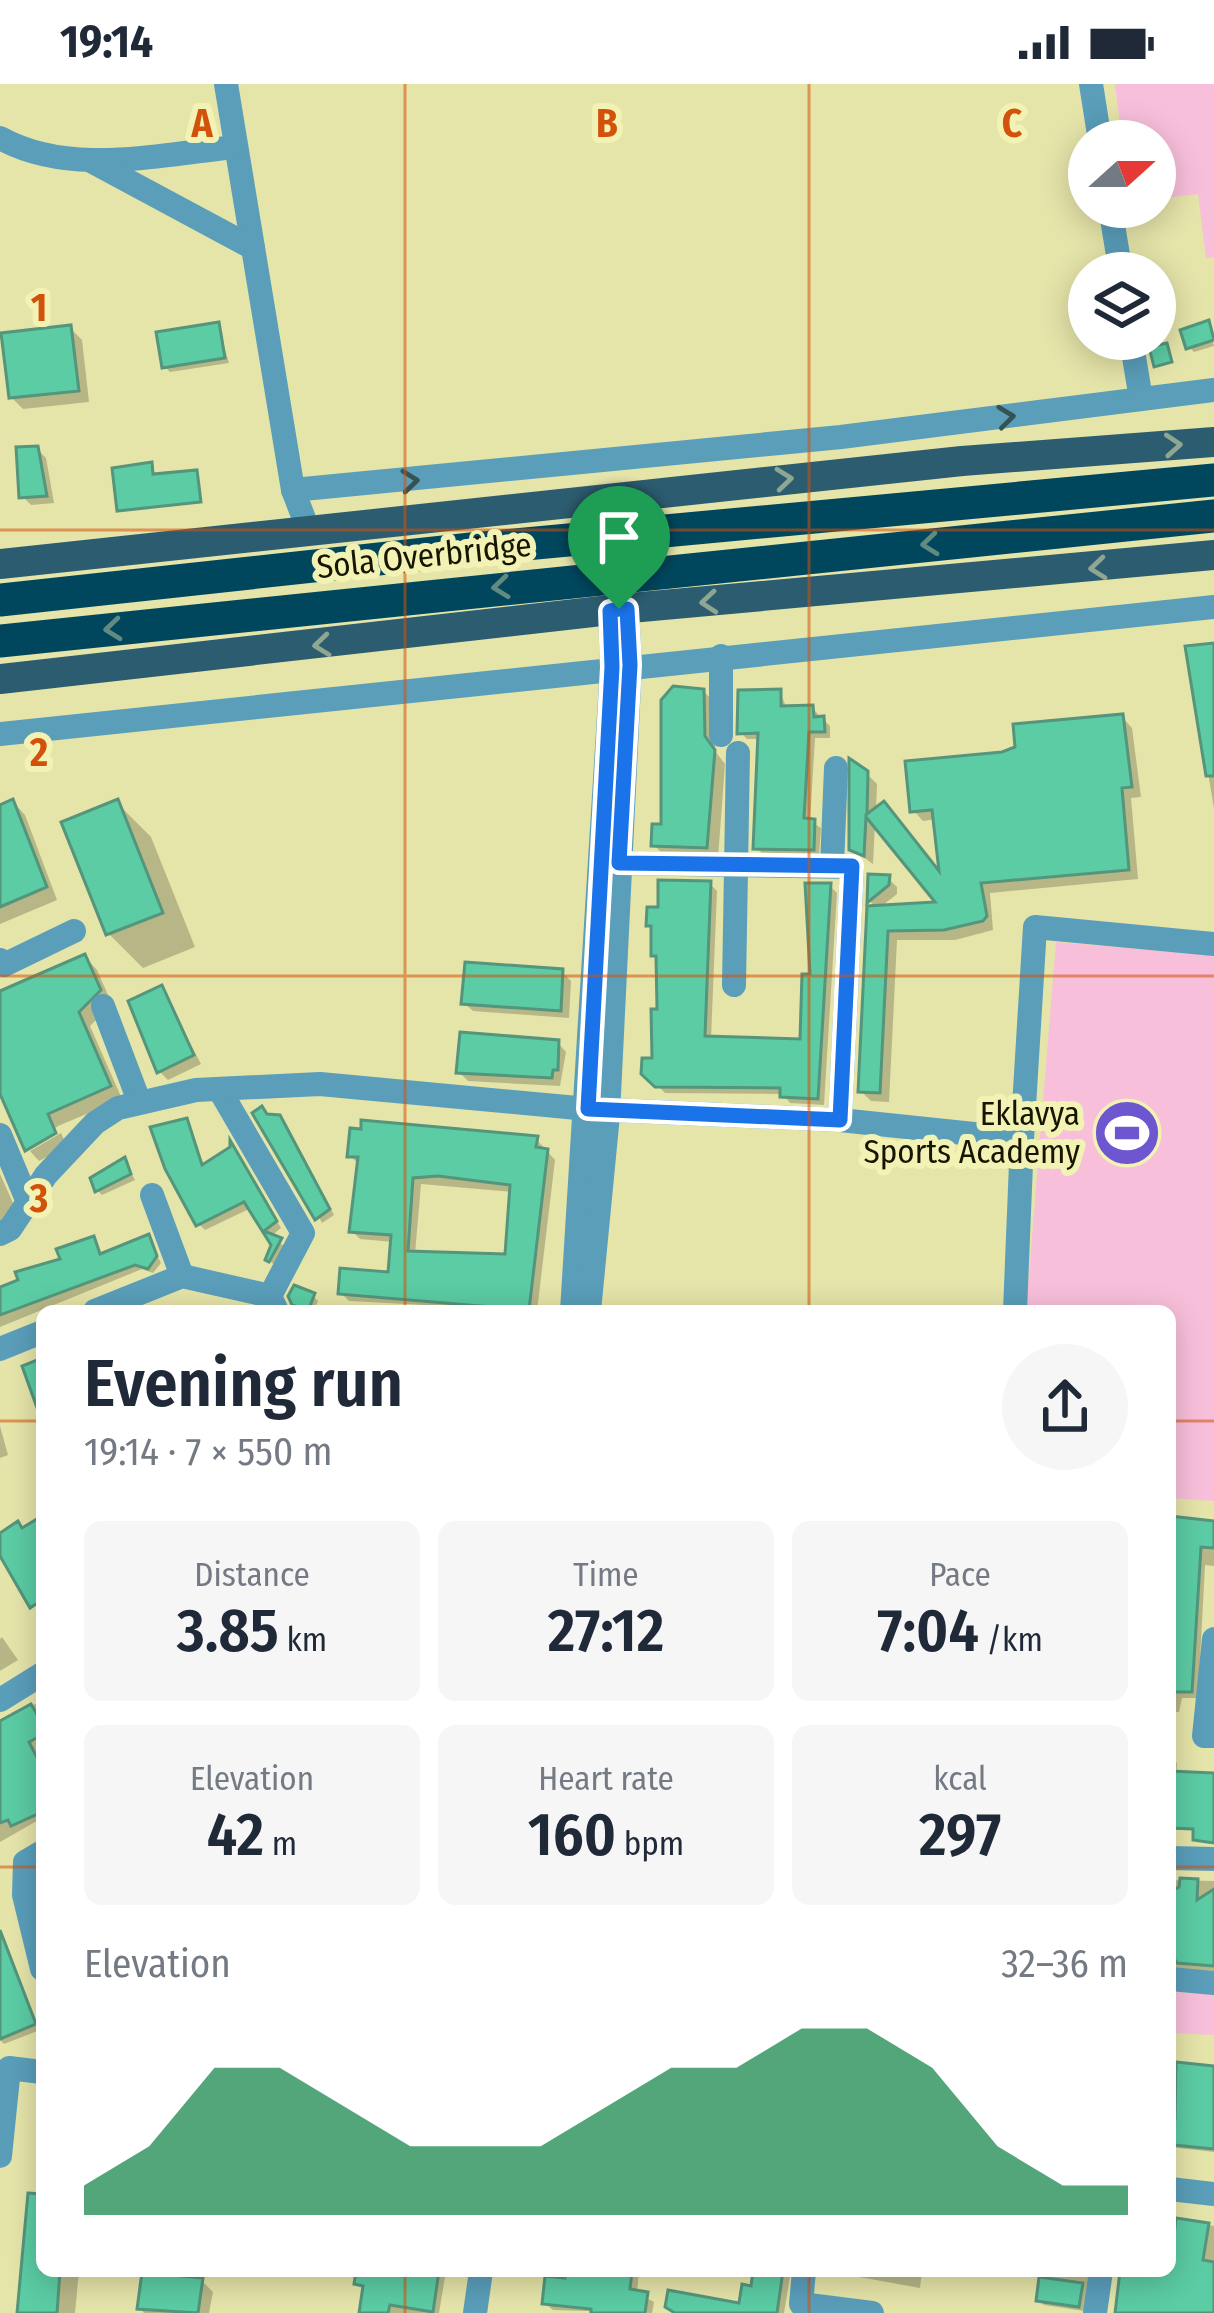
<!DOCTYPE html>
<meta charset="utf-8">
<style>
body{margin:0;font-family:"Fira Sans Condensed",sans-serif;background:#f6f6f7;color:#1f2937;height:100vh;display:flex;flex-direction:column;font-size:45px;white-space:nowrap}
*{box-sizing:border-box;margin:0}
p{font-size:39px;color:#747a83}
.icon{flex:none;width:66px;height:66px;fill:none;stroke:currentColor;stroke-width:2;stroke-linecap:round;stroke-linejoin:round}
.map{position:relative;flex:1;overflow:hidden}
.details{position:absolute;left:36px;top:1221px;width:1140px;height:972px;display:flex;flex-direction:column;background:#fff;border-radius:18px;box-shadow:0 6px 30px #0003}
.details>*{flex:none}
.needle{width:78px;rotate:69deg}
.fabs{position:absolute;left:1068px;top:36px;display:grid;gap:24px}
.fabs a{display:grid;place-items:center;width:108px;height:108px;border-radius:50%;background:#fff;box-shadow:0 6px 30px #0003;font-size:60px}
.pin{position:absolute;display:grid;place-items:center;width:102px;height:102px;color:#fff;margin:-123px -51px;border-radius:50% 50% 50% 0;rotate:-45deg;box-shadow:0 0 12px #0007}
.pin .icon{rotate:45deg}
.round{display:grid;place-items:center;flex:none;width:126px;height:126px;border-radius:63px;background:#f6f6f7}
.headline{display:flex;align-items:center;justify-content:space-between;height:204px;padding:0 48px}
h1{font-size:66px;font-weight:600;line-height:90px}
.figures{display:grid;grid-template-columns:repeat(3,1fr);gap:18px;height:204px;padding:12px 48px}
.figures div{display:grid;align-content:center;border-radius:18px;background:#f6f6f7;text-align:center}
.figures b{font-size:60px;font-weight:600}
.figures small{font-size:33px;font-weight:400}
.figures p{font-size:33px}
.chart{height:336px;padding:24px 48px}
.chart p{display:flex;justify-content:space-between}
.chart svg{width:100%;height:216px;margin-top:12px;fill:#0b8043;opacity:.7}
.status{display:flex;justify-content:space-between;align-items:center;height:84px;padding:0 60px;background:#fff;direction:ltr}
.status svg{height:33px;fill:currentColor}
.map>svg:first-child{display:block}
</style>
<div class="status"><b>19:14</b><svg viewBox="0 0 49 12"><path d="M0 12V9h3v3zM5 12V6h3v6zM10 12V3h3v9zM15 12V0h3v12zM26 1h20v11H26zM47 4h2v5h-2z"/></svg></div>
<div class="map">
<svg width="1214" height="2229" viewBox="0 0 1214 2229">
<rect width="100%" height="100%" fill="#e5e4a9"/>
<g fill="#f8bfdb">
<path d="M1115,0H1214V173L1206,174L1198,110L1155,115V57H1122Z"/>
<path d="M1056,858L1214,871V1417L1170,1414V1227H1026Z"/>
<path d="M1170,1908L1214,1909V1951L1170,1949Z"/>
</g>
<g fill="#0003" fill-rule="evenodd">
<path d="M1208,240L1214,262L1194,268L1189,263Z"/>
<path d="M218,242L229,279L170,288L165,283Z"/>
<path d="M70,244L82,256L89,318L23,325L11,313Z"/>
<path d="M37,365L46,374L54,419L31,421L22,412Z"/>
<path d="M152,383L154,393L196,389L201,419L122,427Z"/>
<path d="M1214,562V725L1188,565Z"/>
<path d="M703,607L715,618V667L725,680L718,774L665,772L654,761Z"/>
<path d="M780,608L787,625L812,624L830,642V654H815L810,737L821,744L819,771L763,770L756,764L761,655H747L740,648Z"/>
<path d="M1122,633L1132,644L1141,713L1131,714L1138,795L990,809L993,846L955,856H897L889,1018L871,1017L861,1007L877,825L870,817L871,793L888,794L897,803V810L878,825L941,821L875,740L873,780L852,765L866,689L877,700L876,727L942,793L936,735L923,737L913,726L1003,671Z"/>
<path d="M13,718L25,731L57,816L0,840V720Z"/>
<path d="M117,719L151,753L195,863L143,884L109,850Z"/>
<path d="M710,800L717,807L711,955L803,958L830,802L837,809L824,1021L790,1019L783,1010L665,1009L644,988L655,978L660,929L659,876L649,841L661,826Z"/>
<path d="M85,873L97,886L112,920L90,942L122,1015L58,1042L29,1061V1066L0,996V909Z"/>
<path d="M562,888L571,897L569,934L473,927L464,919Z"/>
<path d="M162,905L201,980L168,996L159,987Z"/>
<path d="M558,959L566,968L560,1002L468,997L459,988Z"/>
<path d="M268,1033L284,1040L334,1131L322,1139Z"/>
<path d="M186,1038L205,1083L236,1066L281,1144L270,1153L286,1163L276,1182L268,1176L274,1161L251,1124L205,1146L199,1140Z"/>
<path d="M61,1049L67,1062L39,1077L30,1067Z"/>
<path d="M536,1055L555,1076L537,1227L349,1217L341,1209L391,1191L393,1158L360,1155L352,1147L360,1081L350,1072ZM421,1100L513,1108L508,1173L415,1170Z"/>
<path d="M124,1076L135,1096L102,1111L97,1106L113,1089L110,1081Z"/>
<path d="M0,1090L18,1130L0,1137Z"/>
<path d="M148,1154L161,1179L153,1189L142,1185L0,1243V1207L94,1156L103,1172Z"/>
<path d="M313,1212L318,1217L314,1227L295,1219Z"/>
<path d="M662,1222L682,1225L685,1227H661Z"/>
<path d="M0,1342L8,1371L0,1374Z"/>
<path d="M1170,1435L1214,1440V1482L1205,1481L1198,1614H1182L1179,1628H1170Z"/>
<path d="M2,1553L18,1576L0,1587V1555Z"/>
<path d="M42,1616V1734L0,1758V1641Z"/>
<path d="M1170,1672L1177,1679L1172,1763H1170Z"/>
<path d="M1170,1796L1214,1797V1887L1170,1885Z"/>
<path d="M0,1848L40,1946L4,1960L0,1956Z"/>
<path d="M1170,1982L1214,1985V2068L1170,2063Z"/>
<path d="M42,2113V2187H79L75,2229H20Z"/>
<path d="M1179,2137L1214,2142V2229H1118L1124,2187H1170V2149L1177,2150Z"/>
<path d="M359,2187H446L439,2229H362L365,2208L357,2199Z"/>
<path d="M548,2187H639L637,2209L654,2218L652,2229L553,2226L545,2219Z"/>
<path d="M755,2187H791L784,2229H675L742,2223L753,2205Z"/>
<path d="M826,2187H922L920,2204Z"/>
<path d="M1043,2187H1092L1084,2227L1044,2221L1039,2216Z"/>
<path d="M202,2197L213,2208L209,2229H144L140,2224Z"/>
</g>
<g fill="#5bcca4" stroke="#54957c" stroke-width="3" fill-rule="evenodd">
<path d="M1209,236L1214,256L1186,265L1180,246Z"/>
<path d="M219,238L225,274L162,284L156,248Z"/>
<path d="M71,241L79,307L9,314L1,249Z"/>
<path d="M1167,259L1172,278L1154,283L1149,263Z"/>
<path d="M38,362L47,412L19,414L16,363Z"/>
<path d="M152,378L153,390L197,386L201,418L117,427L112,384Z"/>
<path d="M1214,559V692H1206L1185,562Z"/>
<path d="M673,602L704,605L705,652L715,666L707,764L651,762L652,740H661V616Z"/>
<path d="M781,605V622L813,621L814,633L824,632L825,648H809L804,734L815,735L814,766L753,765L758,649L737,650L738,606Z"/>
<path d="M1123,630L1132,703L1122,704L1129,786L981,799L987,832L983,837L944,846L888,847L880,1009L858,1008L867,822L935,818L866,733L864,772L849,766V674L868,687L867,730L884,717L939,787L932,726L910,728L905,677L1002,668L1015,663L1013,640Z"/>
<path d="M13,715L47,803L0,823V721Z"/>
<path d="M118,715L163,829L106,851L61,738Z"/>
<path d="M868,790L890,791L889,801L867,819Z"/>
<path d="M658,796L711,797L705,952L800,955L802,890H810L805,799H831L818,1015L780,1013V1004L655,1003L641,990L642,974H652L651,925H657L656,872H651V842H646L647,823H658Z"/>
<path d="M85,870L101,906L79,928L111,1002L48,1030L56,1049L25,1067L0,1010V907Z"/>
<path d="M465,878L563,885L561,927L461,920Z"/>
<path d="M162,901L194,971L157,989L128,917Z"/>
<path d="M460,948L559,956L558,986H553L552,994L456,989Z"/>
<path d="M262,1022L267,1030L280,1031L330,1125L315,1136L252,1029Z"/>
<path d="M187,1034L202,1081L230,1063V1056L277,1137L264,1147L282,1154L269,1178L265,1176L271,1161L244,1118L196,1142L165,1085L150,1043Z"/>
<path d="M361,1036L538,1052L536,1063L548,1065L529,1226L338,1210L340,1184L388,1188L391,1151L349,1148L358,1073H347L350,1044L361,1045ZM438,1092L510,1101L505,1170L408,1167L413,1094Z"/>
<path d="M125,1073L131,1090L95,1108L90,1094Z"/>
<path d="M149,1150L157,1172L148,1185L135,1181L0,1231V1203L18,1196L15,1188L60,1175L56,1165L94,1152L100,1170Z"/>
<path d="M294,1201L315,1209L308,1227L292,1221L288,1212Z"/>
<path d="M42,1274V1332H40L22,1282Z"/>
<path d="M42,1432V1516L30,1524L0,1472V1449L18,1437L22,1444Z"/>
<path d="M1170,1432L1214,1437V1464L1201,1463L1192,1608H1170Z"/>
<path d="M31,1620L42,1639V1651L29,1658L42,1683V1728L11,1742L8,1736L0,1739V1637Z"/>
<path d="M1170,1687L1214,1689V1759L1193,1756V1745L1170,1744Z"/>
<path d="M1180,1794L1198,1795L1197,1816L1214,1805V1882L1177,1879L1170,1868V1808L1179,1803Z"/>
<path d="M0,1846L36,1940L0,1955Z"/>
<path d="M1176,1978L1214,1982V2065L1174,2061L1170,2035H1175Z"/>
<path d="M28,2109L42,2110V2187H60L57,2229H17Z"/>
<path d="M1176,2134L1209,2139L1203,2176L1214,2178V2229H1115L1120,2187H1170Z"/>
<path d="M356,2187H439L433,2228L390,2221L388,2229H359L363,2202L354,2200Z"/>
<path d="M565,2187H632L630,2205L648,2208L645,2229H591V2225L542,2220L545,2192L565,2194Z"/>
<path d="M753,2187H783L777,2229H675L665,2223L668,2206L739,2219L742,2200L751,2202Z"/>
<path d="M142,2188L203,2194L198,2229L137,2225Z"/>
<path d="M1039,2193L1083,2199L1079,2223L1036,2217Z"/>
</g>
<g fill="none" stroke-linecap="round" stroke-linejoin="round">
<g stroke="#5a9eba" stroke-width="24">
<path d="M226,0L293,406L308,445"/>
<path d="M1091,0L1100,57"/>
<path d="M0,54C70,93 160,70 236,63"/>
<path d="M91,77L253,164"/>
<path d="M1110,123L1121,189"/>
<path d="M1131,255L1141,315"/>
<path d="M293,406L841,353L1214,306"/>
<path d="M721,572V651"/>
<path d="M0,650L1214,523"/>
<path d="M619,779L852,783L840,1036"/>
<path d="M832,782L836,684"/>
<path d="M0,876L4,881L74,847"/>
<path d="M734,901L738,669"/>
<path d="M103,922L139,1017"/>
<path d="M219,1005L303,1149L270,1212L277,1227"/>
<path d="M0,1051L28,1118"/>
<path d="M152,1111L182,1192"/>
<path d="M0,1150L10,1145L46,1091L95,1039L118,1024L196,1006L320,1000L588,1025L840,1036L1022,1055L1035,843L1214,860"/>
<path d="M95,1227L182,1192L270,1212"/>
<path d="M572,1227L612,583L610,527"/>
<path d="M589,1227L608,1031L630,581L627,525"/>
<path d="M1015,1227L1022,1055"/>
<path d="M0,1265L42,1248"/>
<path d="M1214,1555L1204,1652H1214"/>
<path d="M0,1616L42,1590"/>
<path d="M42,1768L25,1778L24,1811L42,1885"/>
<path d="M1170,1774L1214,1775"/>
<path d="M1170,1895L1214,1899"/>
<path d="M0,2072L9,1984L42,1988"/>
<path d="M1170,2105L1214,2110"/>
<path d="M804,2187L801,2220L872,2229"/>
<path d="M475,2229L481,2187"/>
<path d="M1095,2229L1101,2187"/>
</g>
<g stroke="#2c5c6f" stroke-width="30">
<path d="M0,480L962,377L1214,358"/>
<path d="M0,595L619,525L1214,471"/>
</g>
<g stroke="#00465d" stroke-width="33">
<path d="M0,516L471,465L1214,396"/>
<path d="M0,557L1214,432"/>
</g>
</g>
<defs><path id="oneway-chevron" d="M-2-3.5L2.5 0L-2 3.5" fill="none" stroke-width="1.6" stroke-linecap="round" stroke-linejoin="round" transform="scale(3)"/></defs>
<g stroke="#355354">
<use href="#oneway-chevron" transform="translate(1006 333) rotate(-7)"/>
<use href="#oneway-chevron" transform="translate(410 397) rotate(-6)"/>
</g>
<g stroke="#8fa792">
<use href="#oneway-chevron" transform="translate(1173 361) rotate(-4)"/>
<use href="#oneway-chevron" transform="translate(784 395) rotate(-6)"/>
<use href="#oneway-chevron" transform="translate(1098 484) rotate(174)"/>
<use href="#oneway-chevron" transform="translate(709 518) rotate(175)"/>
<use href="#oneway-chevron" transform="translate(322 561) rotate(174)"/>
</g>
<g stroke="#618b80">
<use href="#oneway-chevron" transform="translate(930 460) rotate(174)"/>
<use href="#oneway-chevron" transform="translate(501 503) rotate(174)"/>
<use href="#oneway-chevron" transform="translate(113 545) rotate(174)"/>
</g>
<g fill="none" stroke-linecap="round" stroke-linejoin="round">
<defs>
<path id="route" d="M619,525H627L630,581L619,779L852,782L840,1036L588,1025L612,583L610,527Z"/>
</defs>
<use href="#route" stroke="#fff" stroke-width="24"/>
<use href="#route" stroke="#1a73e8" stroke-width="15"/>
</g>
<path fill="none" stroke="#d3520b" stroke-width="3" stroke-opacity="0.55" d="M405,0V1227M809,0V1227M0,446H1214M0,892H1214M0,1337H42M1170,1337H1214M0,1783H42M1170,1783H1214M405,2187V2229M809,2187V2229"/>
<defs>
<symbol id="stadium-disc" viewBox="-11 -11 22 22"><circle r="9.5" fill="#6d56d0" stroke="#f2f2b5"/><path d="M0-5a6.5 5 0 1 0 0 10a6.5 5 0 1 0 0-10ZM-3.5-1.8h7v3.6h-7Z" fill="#fff"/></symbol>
</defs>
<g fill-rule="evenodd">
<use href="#stadium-disc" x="1089" y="1011" width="76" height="76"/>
</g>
<g text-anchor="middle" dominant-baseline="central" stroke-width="12" stroke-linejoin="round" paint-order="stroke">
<g font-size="33" fill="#161501" stroke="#f2f2b5">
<text transform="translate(424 472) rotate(-6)">Sola Overbridge</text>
</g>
<g font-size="33" fill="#161501" stroke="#f2f2b5" text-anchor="end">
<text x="1080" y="1030">Eklavya<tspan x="1080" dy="38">Sports Academy</tspan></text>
</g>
</g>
<g font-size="39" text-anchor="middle" font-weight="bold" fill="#d3520b" stroke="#f2f2b5" stroke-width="12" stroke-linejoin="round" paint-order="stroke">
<text x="202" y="53">A</text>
<text x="607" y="53">B</text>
<text x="1012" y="53">C</text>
<text x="39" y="237">1</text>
<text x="39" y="682">2</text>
<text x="39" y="1128">3</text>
</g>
</svg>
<div class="fabs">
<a><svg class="needle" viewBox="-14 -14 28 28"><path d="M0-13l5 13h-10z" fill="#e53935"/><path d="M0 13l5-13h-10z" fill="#747a83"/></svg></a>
<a><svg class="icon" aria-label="layers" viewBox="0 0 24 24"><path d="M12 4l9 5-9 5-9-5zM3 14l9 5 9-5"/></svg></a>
</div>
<div class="pin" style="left:619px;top:525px;background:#1e9e55"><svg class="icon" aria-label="arrive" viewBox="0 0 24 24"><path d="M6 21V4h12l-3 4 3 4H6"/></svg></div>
<section class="details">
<div class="headline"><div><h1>Evening run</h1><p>19:14 · 7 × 550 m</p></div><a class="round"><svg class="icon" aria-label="share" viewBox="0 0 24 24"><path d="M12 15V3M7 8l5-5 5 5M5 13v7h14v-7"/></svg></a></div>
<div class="figures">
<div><p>Distance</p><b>3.85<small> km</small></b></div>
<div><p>Time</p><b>27:12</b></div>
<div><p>Pace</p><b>7:04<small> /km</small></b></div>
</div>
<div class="figures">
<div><p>Elevation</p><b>42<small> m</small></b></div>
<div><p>Heart rate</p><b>160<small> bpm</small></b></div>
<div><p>kcal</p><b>297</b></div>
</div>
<div class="chart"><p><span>Elevation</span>32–36 m</p>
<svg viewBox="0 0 160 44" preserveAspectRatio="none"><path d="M0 44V38L10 30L20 14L30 14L40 22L50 30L60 30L70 30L80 22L90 14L100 14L110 6L120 6L130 14L140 30L150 38L160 38V44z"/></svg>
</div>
</section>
</div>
